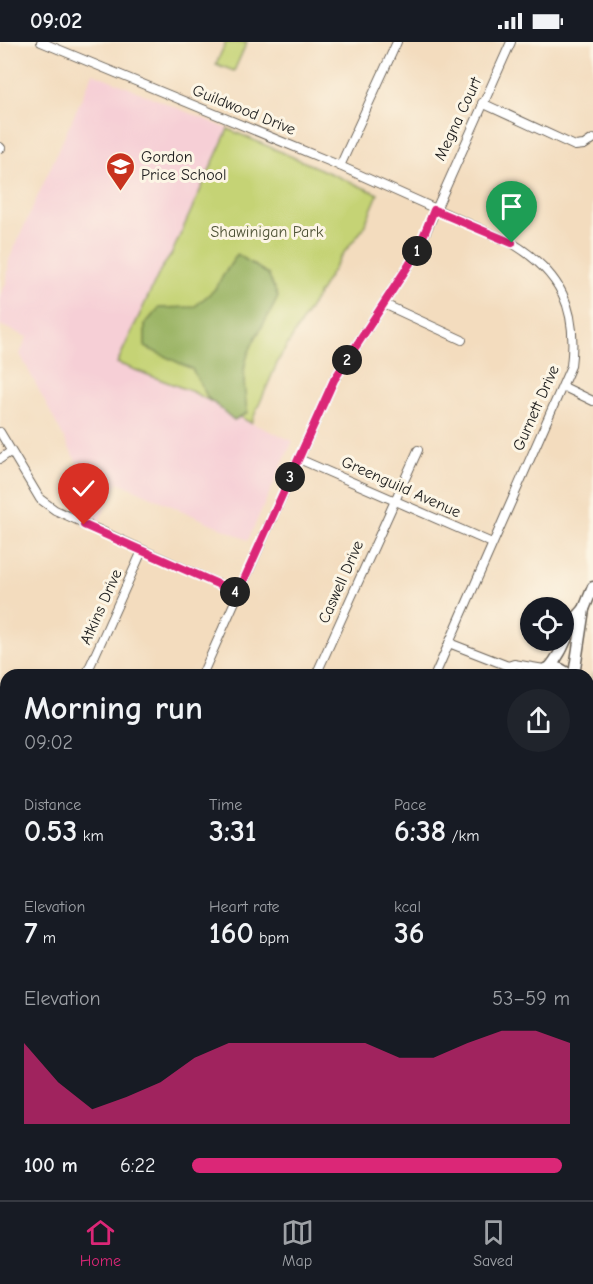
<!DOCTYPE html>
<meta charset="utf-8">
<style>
body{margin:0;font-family:"Comic Neue",sans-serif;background:#20242c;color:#f1f3f6;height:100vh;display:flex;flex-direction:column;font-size:22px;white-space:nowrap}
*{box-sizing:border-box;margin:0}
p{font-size:20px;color:#9ea1a6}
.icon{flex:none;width:33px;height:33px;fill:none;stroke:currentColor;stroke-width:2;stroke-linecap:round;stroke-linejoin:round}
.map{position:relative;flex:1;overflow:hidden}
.panel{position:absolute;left:0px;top:627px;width:594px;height:531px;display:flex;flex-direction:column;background:#171b24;border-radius:18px 18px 0 0;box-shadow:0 2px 4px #0004}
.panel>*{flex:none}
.buttons{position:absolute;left:520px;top:555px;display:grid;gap:12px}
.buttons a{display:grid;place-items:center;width:54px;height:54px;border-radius:50%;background:#171b24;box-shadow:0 2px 4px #0004;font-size:30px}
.pin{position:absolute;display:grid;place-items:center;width:51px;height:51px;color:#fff;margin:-62px -26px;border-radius:50% 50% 50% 0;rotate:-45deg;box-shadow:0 0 6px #0007}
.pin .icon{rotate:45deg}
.km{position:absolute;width:30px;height:30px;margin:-15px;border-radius:50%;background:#222;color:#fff;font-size:16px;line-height:30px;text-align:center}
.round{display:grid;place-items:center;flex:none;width:63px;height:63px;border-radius:32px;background:#20242c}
.head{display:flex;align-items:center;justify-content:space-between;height:102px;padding:0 24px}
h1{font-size:33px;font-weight:600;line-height:45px}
.stats{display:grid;grid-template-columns:repeat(3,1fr);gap:9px;height:102px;padding:6px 24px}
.stats div{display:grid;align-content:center}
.stats b{font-size:30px;font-weight:600}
.stats small{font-size:16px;font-weight:400}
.stats p{font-size:16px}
.chart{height:168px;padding:12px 24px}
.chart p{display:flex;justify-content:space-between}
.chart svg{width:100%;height:108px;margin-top:6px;fill:#db2777;opacity:.7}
ul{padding:0 24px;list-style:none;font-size:20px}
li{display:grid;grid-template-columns:96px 72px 1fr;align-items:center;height:45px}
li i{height:15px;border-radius:8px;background:#db2777}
.status{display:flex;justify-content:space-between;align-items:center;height:42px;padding:0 30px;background:#171b24;direction:ltr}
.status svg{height:16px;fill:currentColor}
.menu{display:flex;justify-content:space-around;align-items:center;height:84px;border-top:2px solid #363941;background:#171b24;font-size:16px;color:#9ea1a6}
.menu a{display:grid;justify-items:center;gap:3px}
.menu .current{color:#db2777}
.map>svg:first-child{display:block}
</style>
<div class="status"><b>09:02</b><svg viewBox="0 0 49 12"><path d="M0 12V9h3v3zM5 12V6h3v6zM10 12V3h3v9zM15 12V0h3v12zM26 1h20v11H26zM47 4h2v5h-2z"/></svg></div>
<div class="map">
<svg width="593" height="1158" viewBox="0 0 593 1158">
<rect width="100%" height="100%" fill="#fcf5e5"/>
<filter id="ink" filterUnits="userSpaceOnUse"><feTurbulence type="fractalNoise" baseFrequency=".0167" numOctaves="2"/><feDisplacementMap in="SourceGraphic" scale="12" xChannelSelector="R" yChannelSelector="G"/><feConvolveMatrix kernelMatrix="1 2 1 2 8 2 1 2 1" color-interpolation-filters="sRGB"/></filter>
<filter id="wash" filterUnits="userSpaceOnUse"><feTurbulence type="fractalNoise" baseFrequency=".008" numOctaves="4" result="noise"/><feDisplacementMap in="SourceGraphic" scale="24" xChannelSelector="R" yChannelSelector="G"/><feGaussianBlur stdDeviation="1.35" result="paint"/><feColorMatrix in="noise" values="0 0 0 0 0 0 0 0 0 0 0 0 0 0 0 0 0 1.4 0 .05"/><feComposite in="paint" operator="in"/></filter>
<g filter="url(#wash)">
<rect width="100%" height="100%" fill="#f3dcbe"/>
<path fill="#f6cfd6" d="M93,31L228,87L171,213L161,227L118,320L193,350L251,381L293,399L248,498L118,440L98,481L76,471L95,430L77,421L20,312L27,295L0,283V253L7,240L9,218Z"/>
<g fill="#c5d375" stroke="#707848" stroke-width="1.5">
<path d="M226,0H247L234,29L216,22Z"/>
<path d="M228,87L378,152L363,187L342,213L279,317L251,381L193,350L117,321L161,227L171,213Z"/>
</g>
<g fill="#9cb566" stroke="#5c6841" stroke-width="1.5">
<path d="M237,212L268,232L278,255C268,278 250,299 245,323C242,338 246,356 247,371L234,378L208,356L192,327L145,305V282L159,266L194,265L214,248Z"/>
<path d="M593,631V1140L588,1141V659Z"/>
</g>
</g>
<g filter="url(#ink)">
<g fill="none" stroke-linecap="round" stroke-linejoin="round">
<defs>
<g id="street">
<path d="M41,0L331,120L512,201C561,231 578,266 571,324L435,633"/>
<path d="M482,61L575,104L584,103L593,97"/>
<path d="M0,105L1,106"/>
<path d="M340,124L397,0"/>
<path d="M384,262L462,298"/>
<path d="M564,345L593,359"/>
<path d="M0,390L40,457L55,468L238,551"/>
<path d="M0,417L10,410"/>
<path d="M299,417L492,501"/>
<path d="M449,601L508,624L514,622L544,627"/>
<path d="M508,624L516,633"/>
<path d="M86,633L142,509"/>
<path d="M202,633L334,338L416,212L511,0"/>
<path d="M316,633L418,408"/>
<path d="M0,690L6,687"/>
<path d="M0,754L6,769"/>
<path d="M0,937L6,935"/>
<path d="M0,1058H6"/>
</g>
<g id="secondary">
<path d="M549,626C568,605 567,583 584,567"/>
<path d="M537,633C547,623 559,623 569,633"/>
<path d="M574,633L584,567L593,545"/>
<path d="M376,1158L380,1152"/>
</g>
</defs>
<use href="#street" stroke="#675f55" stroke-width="10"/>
<use href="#secondary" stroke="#675f55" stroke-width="13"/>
<use href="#street" stroke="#fff" stroke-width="8"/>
<use href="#secondary" stroke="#fff" stroke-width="10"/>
</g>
</g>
<g fill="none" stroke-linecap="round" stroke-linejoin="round" filter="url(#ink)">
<defs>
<path id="route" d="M84,483L238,551L334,338L416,212L434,168L512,201"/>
</defs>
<use href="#route" stroke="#fff" stroke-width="12"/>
<use href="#route" stroke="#db2777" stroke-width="8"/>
</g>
<defs>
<symbol id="school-pin" viewBox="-11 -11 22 30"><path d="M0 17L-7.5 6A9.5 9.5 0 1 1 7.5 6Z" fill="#c8321e" stroke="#fcf5e5"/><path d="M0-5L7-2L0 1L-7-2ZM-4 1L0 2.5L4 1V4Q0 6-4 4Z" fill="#fff"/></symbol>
</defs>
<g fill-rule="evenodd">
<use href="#school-pin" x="104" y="108" width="33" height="45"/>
</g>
<g text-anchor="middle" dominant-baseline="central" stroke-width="6" stroke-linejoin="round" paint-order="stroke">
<g font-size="16" fill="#1c1c1c" stroke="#fcf5e5">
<text transform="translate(244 68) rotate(22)">Guildwood Drive</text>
<text transform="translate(458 77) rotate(-65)">Megna Court</text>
<text transform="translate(536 366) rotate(-66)">Gurnett Drive</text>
<text transform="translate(401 445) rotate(24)">Greenguild Avenue</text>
<text transform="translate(341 540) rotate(-66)">Caswell Drive</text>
<text transform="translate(101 565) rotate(-66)">Atkins Drive</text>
</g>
<g font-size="16" fill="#1c1c1c" stroke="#fcf5e5" text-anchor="start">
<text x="141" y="115">Gordon<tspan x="141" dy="18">Price School</tspan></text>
</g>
<g font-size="16" fill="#4f5337" stroke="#fcf5e5">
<text x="267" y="190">Shawinigan Park</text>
</g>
</g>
</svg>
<div class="buttons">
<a><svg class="icon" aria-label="locate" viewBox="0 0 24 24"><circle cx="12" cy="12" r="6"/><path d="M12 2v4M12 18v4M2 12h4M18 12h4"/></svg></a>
</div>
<div class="pin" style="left:512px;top:201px;background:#1e9e55"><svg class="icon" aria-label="arrive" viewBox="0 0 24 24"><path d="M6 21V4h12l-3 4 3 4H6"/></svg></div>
<div class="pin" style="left:84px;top:483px;background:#d93025"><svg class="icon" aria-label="check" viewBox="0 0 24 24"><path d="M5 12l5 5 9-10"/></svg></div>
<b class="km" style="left:417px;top:209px">1</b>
<b class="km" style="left:347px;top:318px">2</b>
<b class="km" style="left:290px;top:435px">3</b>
<b class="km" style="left:235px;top:550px">4</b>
<section class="panel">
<div class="head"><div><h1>Morning run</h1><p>09:02</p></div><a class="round"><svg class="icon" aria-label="share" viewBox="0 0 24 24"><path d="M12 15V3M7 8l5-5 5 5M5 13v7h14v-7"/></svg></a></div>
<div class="stats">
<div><p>Distance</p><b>0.53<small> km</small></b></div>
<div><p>Time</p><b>3:31</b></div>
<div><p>Pace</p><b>6:38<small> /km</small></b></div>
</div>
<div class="stats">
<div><p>Elevation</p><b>7<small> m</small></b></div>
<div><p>Heart rate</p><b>160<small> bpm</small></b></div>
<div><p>kcal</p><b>36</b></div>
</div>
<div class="chart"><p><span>Elevation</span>53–59 m</p>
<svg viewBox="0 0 160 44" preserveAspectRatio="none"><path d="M0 44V11L10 27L20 38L30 33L40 27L50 17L60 11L70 11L80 11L90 11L100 11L110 17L120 17L130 11L140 6L150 6L160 11V44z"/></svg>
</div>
<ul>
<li><b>100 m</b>6:22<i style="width:98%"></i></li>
</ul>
</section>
</div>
<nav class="menu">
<a class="current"><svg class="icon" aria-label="home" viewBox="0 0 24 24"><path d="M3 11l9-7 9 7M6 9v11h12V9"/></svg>Home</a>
<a><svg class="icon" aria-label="map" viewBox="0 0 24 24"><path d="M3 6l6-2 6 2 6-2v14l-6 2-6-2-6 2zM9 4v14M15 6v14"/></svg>Map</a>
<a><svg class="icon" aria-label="saved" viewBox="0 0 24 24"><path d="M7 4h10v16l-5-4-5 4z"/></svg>Saved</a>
</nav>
